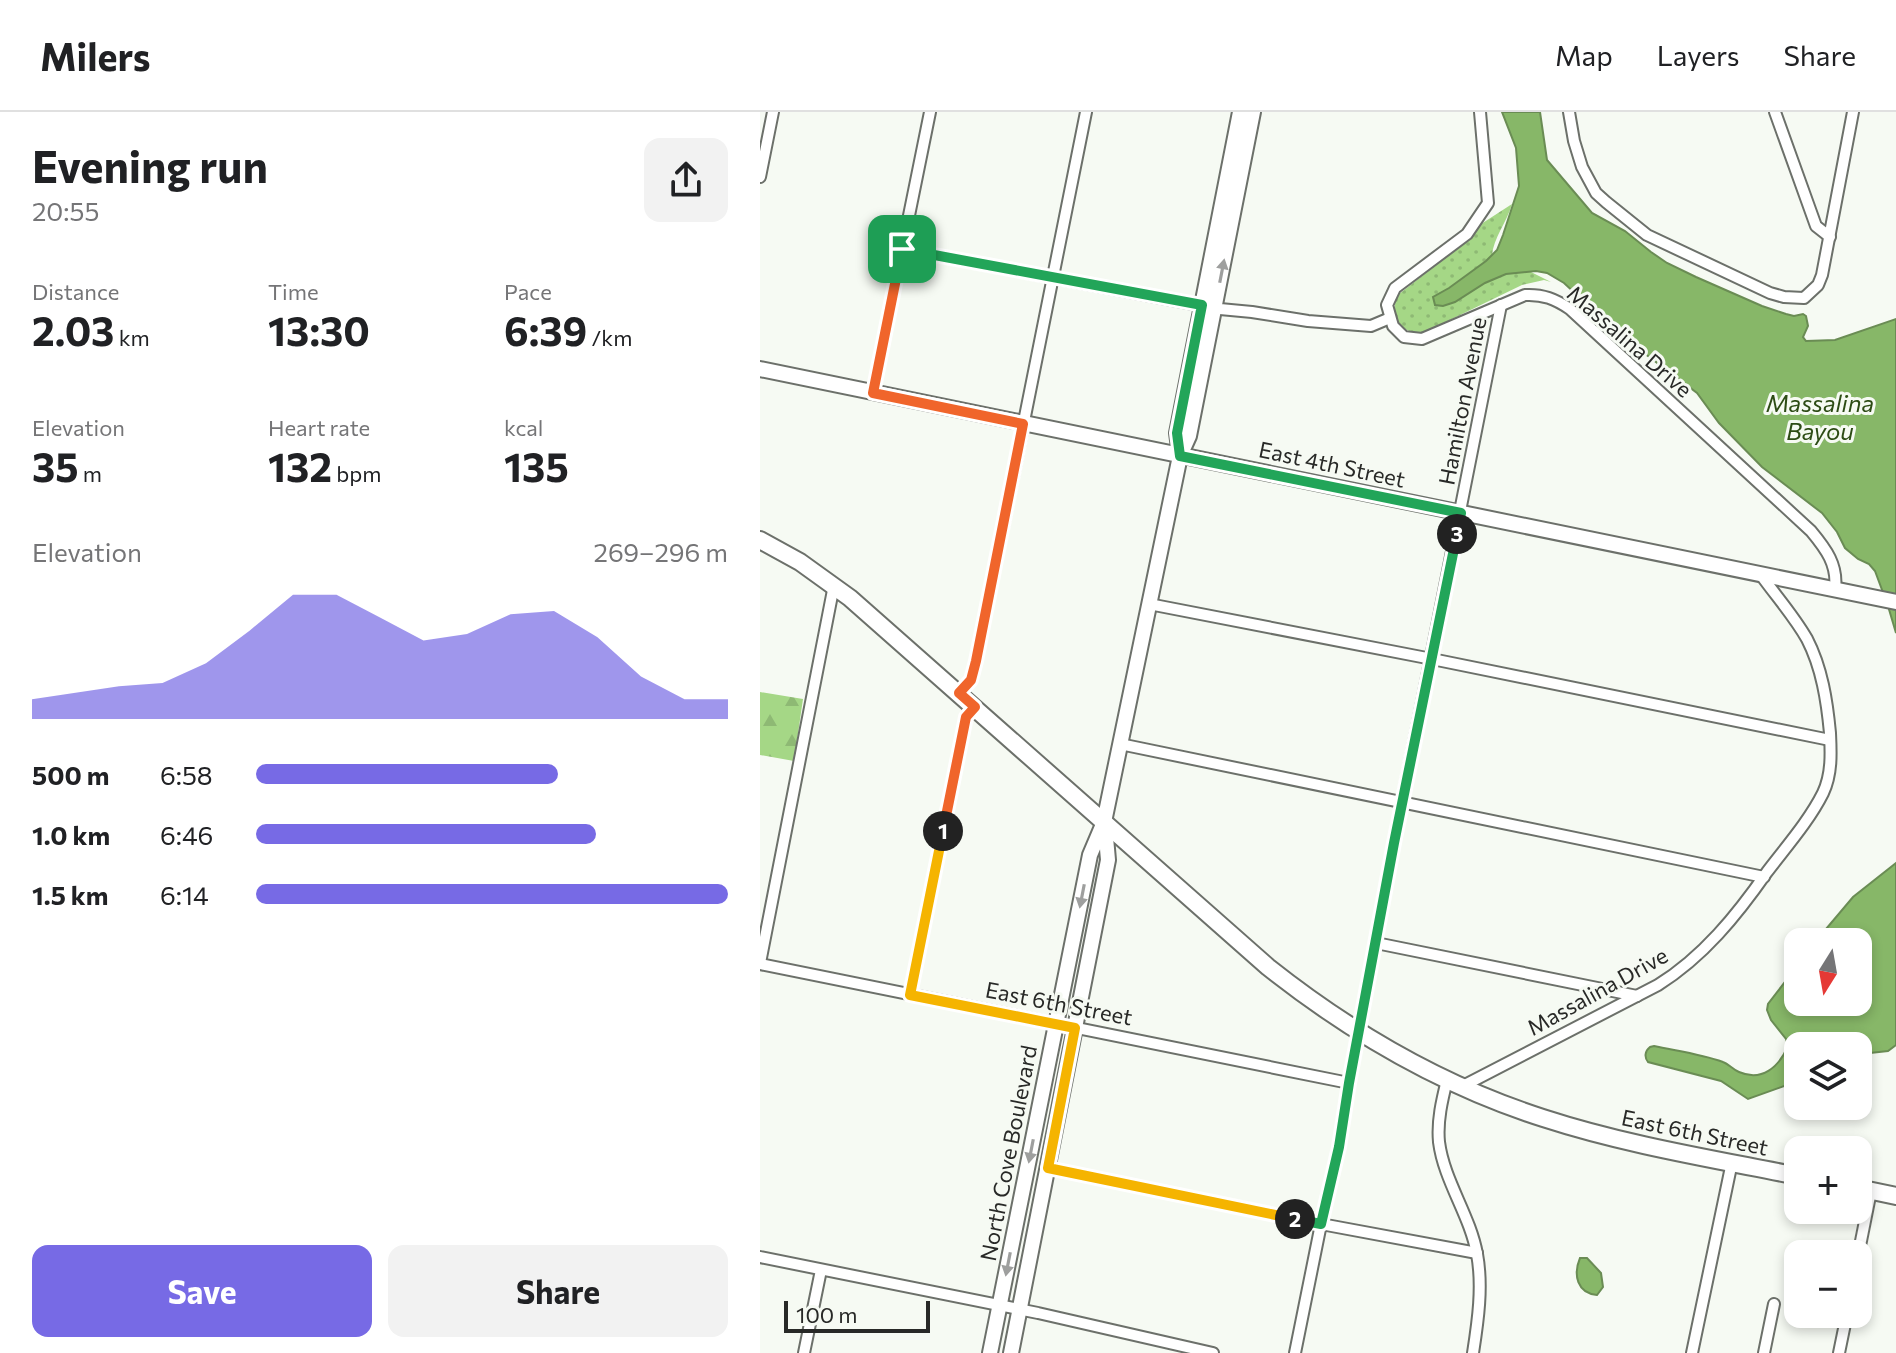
<!DOCTYPE html>
<meta charset="utf-8">
<style>
body{margin:0;font-family:Commissioner,sans-serif;background:#f2f2f2;color:#202124;height:100vh;display:flex;flex-direction:column;font-size:30px;white-space:nowrap}
*{box-sizing:border-box;margin:0}
p{font-size:26px;color:#757577}
.icon{flex:none;width:44px;height:44px;fill:none;stroke:currentColor;stroke-width:2;stroke-linecap:round;stroke-linejoin:round}
.map{position:relative;flex:1;overflow:hidden}
.sheet{display:flex;flex-direction:column;background:#fff;width:760px}
.sheet>*{flex:none}
.needle{width:52px;rotate:191deg}
.controls{position:absolute;left:1024px;top:816px;display:grid;gap:16px}
.controls a{display:grid;place-items:center;width:88px;height:88px;border-radius:16px;background:#fff;box-shadow:0 4px 12px #0003;font-size:40px}
.scale{position:absolute;left:24px;bottom:20px;width:146px;box-sizing:border-box;padding-left:8px;border:4px solid #282927;border-top:0;font-size:22px;line-height:28px;white-space:nowrap;color:#282927;-webkit-text-stroke:6px #f6faf3;paint-order:stroke}
.pin{position:absolute;display:grid;place-items:center;width:68px;height:68px;color:#fff;margin:-34px;border-radius:16px;box-shadow:0 4px 12px #0006}
.km{position:absolute;width:40px;height:40px;margin:-20px;border-radius:50%;background:#222;color:#fff;font-size:22px;line-height:40px;text-align:center}
.round{display:grid;place-items:center;flex:none;width:84px;height:84px;border-radius:16px;background:#f2f2f2}
.summary{display:flex;align-items:center;justify-content:space-between;height:136px;padding:0 32px}
h1{font-size:44px;font-weight:700;line-height:60px}
.metrics{display:grid;grid-template-columns:repeat(3,1fr);gap:12px;height:136px;padding:8px 32px}
.metrics div{display:grid;align-content:center}
.metrics b{font-size:40px;font-weight:700}
.metrics small{font-size:22px;font-weight:400}
.metrics p{font-size:22px}
.chart{height:224px;padding:16px 32px}
.chart p{display:flex;justify-content:space-between}
.chart svg{width:100%;height:144px;margin-top:8px;fill:#776ae5;opacity:.7}
.button{display:flex;gap:16px;margin-top:auto;padding:16px 32px}
.button a{flex:1;height:92px;border-radius:16px;background:#776ae5;color:#fff;font-size:32px;font-weight:700;line-height:92px;text-align:center}
.button a+a{background:#f2f2f2;color:#202124}
ul{padding:0 32px;list-style:none;font-size:26px}
li{display:grid;grid-template-columns:128px 96px 1fr;align-items:center;height:60px}
li i{height:20px;border-radius:10px;background:#776ae5}
header{display:flex;align-items:center;gap:48px;box-sizing:border-box;height:112px;padding:0 40px;background:#fff;border-bottom:2px solid #e0e0e0}
header strong{font-size:38px}
nav{display:flex;gap:44px;margin-inline-start:auto;font-size:28px}
main{display:flex;flex:1;min-height:0}
.map>svg:first-child{display:block}
</style>
<header>
<strong>Milers</strong>
<nav><a>Map</a><a>Layers</a><a>Share</a></nav>
</header>
<main>
<section class="sheet">
<div class="summary"><div><h1>Evening run</h1><p>20:55</p></div><a class="round"><svg class="icon" aria-label="share" viewBox="0 0 24 24"><path d="M12 15V3M7 8l5-5 5 5M5 13v7h14v-7"/></svg></a></div>
<div class="metrics">
<div><p>Distance</p><b>2.03<small> km</small></b></div>
<div><p>Time</p><b>13:30</b></div>
<div><p>Pace</p><b>6:39<small> /km</small></b></div>
</div>
<div class="metrics">
<div><p>Elevation</p><b>35<small> m</small></b></div>
<div><p>Heart rate</p><b>132<small> bpm</small></b></div>
<div><p>kcal</p><b>135</b></div>
</div>
<div class="chart"><p><span>Elevation</span>269–296 m</p>
<svg viewBox="0 0 160 44" preserveAspectRatio="none"><path d="M0 44V38L10 36L20 34L30 33L40 27L50 17L60 6L70 6L80 13L90 20L100 18L110 12L120 11L130 19L140 31L150 38L160 38V44z"/></svg>
</div>
<ul>
<li><b>500 m</b>6:58<i style="width:64%"></i></li>
<li><b>1.0 km</b>6:46<i style="width:72%"></i></li>
<li><b>1.5 km</b>6:14<i style="width:100%"></i></li>
</ul>
<div class="button"><a>Save</a><a>Share</a></div>
</section>
<div class="map">
<svg width="1136" height="1241" viewBox="0 0 1136 1241">
<defs>
<pattern id="grass-dots" width="8" height="8" patternUnits="userSpaceOnUse" patternTransform="scale(2)"><rect width="8" height="8" fill="#a5d786"/><path d="M2 2h.1M6 6h.1" fill="none" stroke="#8eb974" stroke-width="1.8" stroke-linecap="round"/></pattern>
<pattern id="forest-firs" width="22" height="20" patternUnits="userSpaceOnUse" patternTransform="scale(2)"><rect width="22" height="20" fill="#a5d786"/><path d="M5 1l3.5 6h-7zM16 11l3.5 6h-7z" fill="#8eb974"/></pattern>
</defs>
<rect width="100%" height="100%" fill="#f6faf3"/>
<path fill="url(#grass-dots)" d="M752,92C747,111 731,128 732,148L761,155L791,170L784,168L762,173L663,221C639,222 627,203 639,182L703,132L718,114Z"/>
<path fill="url(#forest-firs)" d="M0,580L43,587L34,649L0,643Z"/>
<g fill="#87b768" stroke="#6a8c54" stroke-width="2">
<path d="M742,0H780L787,48L832,101L865,119L891,140L907,151L936,165L1002,194L1026,202L1034,204L1043,202L1046,204L1048,214L1043,225L1046,229L1075,228L1136,207V521L1128,494L1115,459L1109,452L1098,447L1085,436L1077,420L1062,401L1002,355L959,311L937,281L860,223L804,171L787,161L776,159L746,162L725,171L695,190L683,194L675,193L673,185L689,176L726,149L737,138L743,123L759,74L756,36Z"/>
<path d="M1136,751V933L1128,939L1110,941L1098,946V934H1038V969L988,987L961,969L888,950C884,945 885,939 890,935L894,934C917,939 941,942 963,950C969,952 972,957 979,960C1002,970 1019,955 1028,934L1026,927L1011,908L1007,898L1008,892L1038,853V890H1098V830H1055L1093,785Z"/>
<path d="M820,1146H827L841,1161L843,1175L837,1183C817,1181 813,1163 820,1146Z"/>
</g>
<g fill="none" stroke-linecap="round" stroke-linejoin="round">
<defs>
<g id="street">
<path d="M720,0L728,91L707,122L635,176L627,193L633,214L644,225L662,227L765,183C783,182 795,187 810,197L1051,419C1066,437 1078,453 1075,477"/>
<path d="M809,0L814,29L822,55L836,81L846,90L887,123L1010,181L1024,185L1044,186L1058,173L1062,163L1093,0"/>
<path d="M1015,0L1056,114L1070,125"/>
<path d="M0,65L13,0"/>
<path d="M142,137L460,197L492,200L548,209L611,214L630,206"/>
<path d="M113,281L170,0"/>
<path d="M389,492L672,547L1070,628"/>
<path d="M199,581L211,568L216,549L326,0"/>
<path d="M360,632L1004,765"/>
<path d="M616,831L877,884"/>
<path d="M0,851L74,473"/>
<path d="M0,852L589,971"/>
<path d="M150,883L206,605L215,595"/>
<path d="M687,968C682,988 677,1009 679,1030C684,1069 710,1103 717,1142C723,1174 718,1209 713,1241"/>
<path d="M701,975L898,873C943,845 977,803 1007,760C1026,735 1049,709 1063,681C1072,662 1071,641 1070,621C1067,589 1062,556 1047,527C1034,504 1016,484 1001,463"/>
<path d="M288,1056L561,1112L717,1141"/>
<path d="M1098,1144L1111,1079"/>
<path d="M0,1145L278,1201L453,1241"/>
<path d="M44,1241L61,1158"/>
<path d="M535,1241L561,1112L579,1035L589,971L634,731L741,193"/>
<path d="M932,1241L972,1050"/>
<path d="M1004,1241L1014,1192"/>
<path d="M1079,1241L1087,1202"/>
</g>
<g id="secondary">
<path d="M0,257L1136,490"/>
<path d="M420,343L417,321L480,0"/>
<path d="M230,1241L330,743L344,710L420,344L429,324L493,0"/>
<path d="M251,1241L348,748L345,714"/>
</g>
<g id="primary">
<path d="M0,428L40,450L90,486L508,855C590,920 683,974 783,1006C866,1033 953,1047 1038,1064"/>
<path d="M1098,1076L1136,1084"/>
</g>
</defs>
<use href="#street" stroke="#6c706a" stroke-width="14"/>
<use href="#secondary" stroke="#6c706a" stroke-width="18"/>
<use href="#primary" stroke="#6c706a" stroke-width="20"/>
<use href="#street" stroke="#fff" stroke-width="10"/>
<use href="#secondary" stroke="#fff" stroke-width="14"/>
<use href="#primary" stroke="#fff" stroke-width="16"/>
</g>
<defs><path id="oneway-solid" d="M-6-.8H1V-3.2L6.5 0L1 3.2V.8H-6Z" transform="scale(2)"/></defs>
<g fill="#9e9f9e">
<use href="#oneway-solid" transform="translate(462 159) rotate(-79)"/>
<use href="#oneway-solid" transform="translate(322 784) rotate(101)"/>
<use href="#oneway-solid" transform="translate(271 1039) rotate(101)"/>
<use href="#oneway-solid" transform="translate(248 1152) rotate(101)"/>
</g>
<g fill="none" stroke-linecap="round" stroke-linejoin="round">
<defs>
<path id="split-1" d="M142,137L113,281L263,312L216,549L211,568L199,581L215,595L206,605L183,719"/>
<path id="split-2" d="M183,719L150,883L315,916L288,1056L535,1107"/>
<path id="split-3" d="M535,1107L561,1112L579,1035L589,971L634,731L697,422"/>
<path id="split-4" d="M142,137L442,193L417,321L420,344L701,401L697,422"/>
</defs>
<use href="#split-1" stroke="#fff" stroke-width="16"/>
<use href="#split-2" stroke="#fff" stroke-width="16"/>
<use href="#split-3" stroke="#fff" stroke-width="16"/>
<use href="#split-4" stroke="#fff" stroke-width="16"/>
<use href="#split-1" stroke="#f0652b" stroke-width="10"/>
<use href="#split-2" stroke="#f5b400" stroke-width="10"/>
<use href="#split-3" stroke="#22a559" stroke-width="10"/>
<use href="#split-4" stroke="#22a559" stroke-width="10"/>
</g>
<g text-anchor="middle" dominant-baseline="central" stroke-width="6" stroke-linejoin="round" paint-order="stroke">
<g font-size="22" fill="#282927" stroke="#f6faf3">
<text transform="translate(870 229) rotate(41)">Massalina Drive</text>
<text transform="translate(702 289) rotate(-79)">Hamilton Avenue</text>
<text transform="translate(572 352) rotate(12)">East 4th Street</text>
<text transform="translate(837 879) rotate(-29)">Massalina Drive</text>
<text transform="translate(299 891) rotate(11)">East 6th Street</text>
<text transform="translate(935 1020) rotate(12)">East 6th Street</text>
<text transform="translate(248 1041) rotate(-79)">North Cove Boulevard</text>
</g>
<g font-size="24" font-style="italic" fill="#2d4c15" stroke="#f6faf3">
<text x="1060" y="290">Massalina<tspan x="1060" dy="28">Bayou</tspan></text>
</g>
</g>
</svg>
<div class="controls">
<a><svg class="needle" viewBox="-14 -14 28 28"><path d="M0-13l5 13h-10z" fill="#e53935"/><path d="M0 13l5-13h-10z" fill="#757577"/></svg></a>
<a><svg class="icon" aria-label="layers" viewBox="0 0 24 24"><path d="M12 4l9 5-9 5-9-5zM3 14l9 5 9-5"/></svg></a>
<a>+</a>
<a>−</a>
</div>
<div class="scale">100 m</div>
<div class="pin" style="left:142px;top:137px;background:#1e9e55"><svg class="icon" aria-label="arrive" viewBox="0 0 24 24"><path d="M6 21V4h12l-3 4 3 4H6"/></svg></div>
<b class="km" style="left:183px;top:719px">1</b>
<b class="km" style="left:535px;top:1107px">2</b>
<b class="km" style="left:697px;top:422px">3</b>
</div>
</main>
